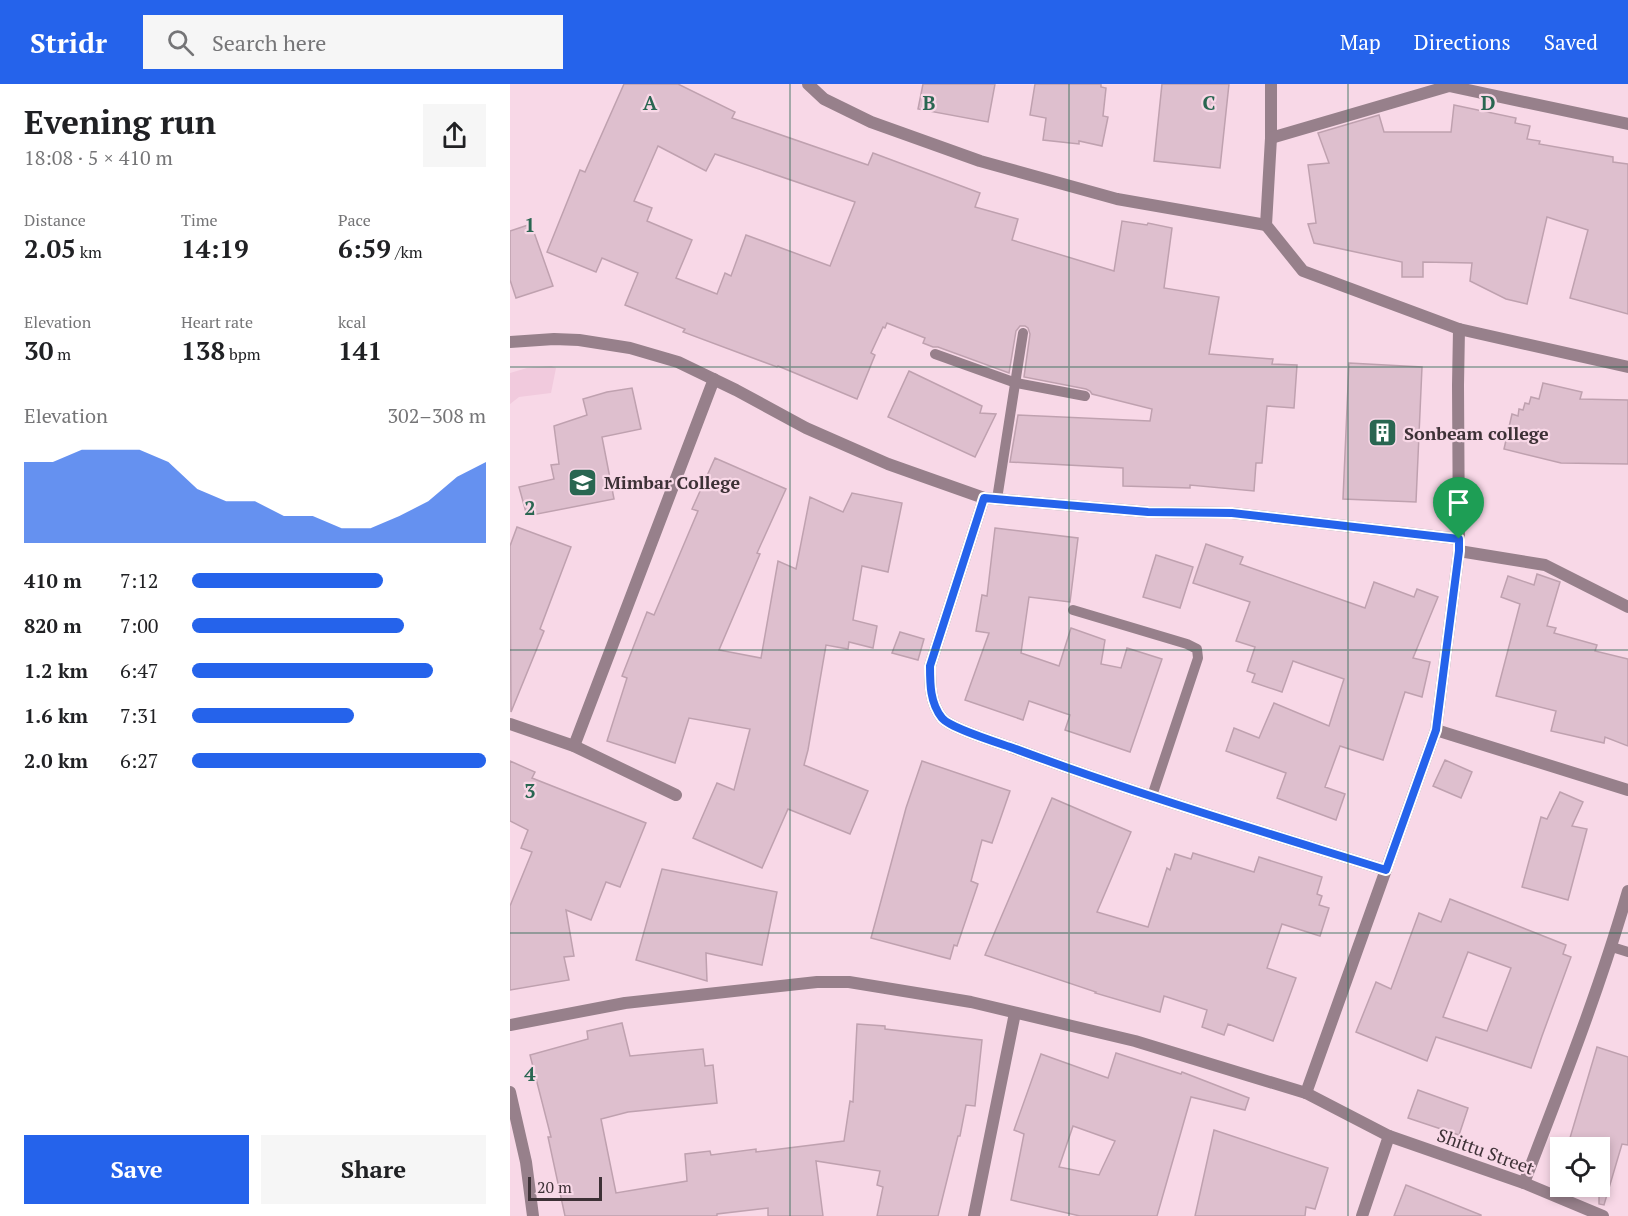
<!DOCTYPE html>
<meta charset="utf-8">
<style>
body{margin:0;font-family:"PT Serif",serif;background:#f6f6f6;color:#202124;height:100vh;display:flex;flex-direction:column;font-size:22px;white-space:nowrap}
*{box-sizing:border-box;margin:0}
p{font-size:20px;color:#757577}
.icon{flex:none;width:33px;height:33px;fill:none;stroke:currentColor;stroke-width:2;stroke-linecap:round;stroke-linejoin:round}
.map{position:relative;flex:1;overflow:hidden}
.panel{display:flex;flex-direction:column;background:#fff;width:510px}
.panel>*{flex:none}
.controls{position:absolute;left:1040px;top:1053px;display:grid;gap:12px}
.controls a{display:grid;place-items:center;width:60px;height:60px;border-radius:0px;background:#fff;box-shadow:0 3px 9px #0003;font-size:30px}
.scale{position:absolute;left:18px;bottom:15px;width:74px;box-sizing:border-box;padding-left:6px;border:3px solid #3d3136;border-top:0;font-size:16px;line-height:21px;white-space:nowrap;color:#3d3136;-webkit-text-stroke:4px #f8d8e7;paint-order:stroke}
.pin{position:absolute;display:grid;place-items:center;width:51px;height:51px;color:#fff;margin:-62px -26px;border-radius:50% 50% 50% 0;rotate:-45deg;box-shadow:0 0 6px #0007}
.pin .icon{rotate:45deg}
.round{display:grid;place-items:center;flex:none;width:63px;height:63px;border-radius:0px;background:#f6f6f6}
.headline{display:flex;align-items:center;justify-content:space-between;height:102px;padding:0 24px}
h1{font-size:33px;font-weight:700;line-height:45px}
.metrics{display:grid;grid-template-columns:repeat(3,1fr);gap:9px;height:102px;padding:6px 24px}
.metrics div{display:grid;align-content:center}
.metrics b{font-size:26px;font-weight:700}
.metrics small{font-size:16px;font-weight:400}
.metrics p{font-size:16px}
.chart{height:168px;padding:12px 24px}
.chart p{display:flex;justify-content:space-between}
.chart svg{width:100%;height:108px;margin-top:6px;fill:#2563eb;opacity:.7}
.primary-button{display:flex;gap:12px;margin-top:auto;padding:12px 24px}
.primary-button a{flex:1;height:69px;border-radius:0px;background:#2563eb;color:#fff;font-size:24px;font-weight:700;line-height:69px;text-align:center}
.primary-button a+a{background:#f6f6f6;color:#202124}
ul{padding:0 24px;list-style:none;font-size:20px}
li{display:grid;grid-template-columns:96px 72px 1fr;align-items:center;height:45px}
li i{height:15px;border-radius:8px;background:#2563eb}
header{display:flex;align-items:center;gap:36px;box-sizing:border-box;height:84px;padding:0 30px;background:#2563eb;color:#fff}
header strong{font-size:28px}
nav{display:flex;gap:33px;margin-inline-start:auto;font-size:21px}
.search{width:420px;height:54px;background:#f6f6f6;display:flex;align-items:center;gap:15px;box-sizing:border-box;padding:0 21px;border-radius:0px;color:#757577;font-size:22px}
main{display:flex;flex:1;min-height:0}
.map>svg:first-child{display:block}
</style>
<header>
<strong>Stridr</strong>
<div class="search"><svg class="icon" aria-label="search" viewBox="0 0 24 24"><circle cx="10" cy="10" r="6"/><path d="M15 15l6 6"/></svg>Search here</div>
<nav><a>Map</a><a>Directions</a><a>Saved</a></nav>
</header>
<main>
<section class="panel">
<div class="headline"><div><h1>Evening run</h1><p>18:08 · 5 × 410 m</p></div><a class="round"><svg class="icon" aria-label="share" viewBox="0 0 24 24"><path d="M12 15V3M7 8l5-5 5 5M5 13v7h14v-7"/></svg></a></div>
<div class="metrics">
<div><p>Distance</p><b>2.05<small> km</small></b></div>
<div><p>Time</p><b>14:19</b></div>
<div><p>Pace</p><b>6:59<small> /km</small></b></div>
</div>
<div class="metrics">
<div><p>Elevation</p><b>30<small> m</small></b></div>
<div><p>Heart rate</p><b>138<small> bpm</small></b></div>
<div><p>kcal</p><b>141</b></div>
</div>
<div class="chart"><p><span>Elevation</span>302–308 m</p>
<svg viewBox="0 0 160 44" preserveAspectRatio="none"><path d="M0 44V11L10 11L20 6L30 6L40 6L50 11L60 22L70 27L80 27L90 33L100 33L110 38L120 38L130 33L140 27L150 17L160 11V44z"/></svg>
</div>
<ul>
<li><b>410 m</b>7:12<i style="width:65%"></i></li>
<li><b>820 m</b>7:00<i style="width:72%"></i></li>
<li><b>1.2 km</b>6:47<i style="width:82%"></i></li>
<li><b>1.6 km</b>7:31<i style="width:55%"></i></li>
<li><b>2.0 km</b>6:27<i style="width:100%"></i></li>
</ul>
<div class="primary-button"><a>Save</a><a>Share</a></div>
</section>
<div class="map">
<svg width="1118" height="1132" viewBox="0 0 1118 1132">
<rect width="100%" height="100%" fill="#f8d8e7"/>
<path fill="#f1cadd" d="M41,282L46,284L41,309L9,313L0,320V289L17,284Z"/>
<g fill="#debfce" stroke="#bfa1af" stroke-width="1.5" fill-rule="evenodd">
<path d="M114,0H168L225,28L222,34L358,81L363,69L470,109L465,123L508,135L502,156L604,187L612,137L637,141L638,139L662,144L654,204L709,213L699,270L763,275L762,280L787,281L784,324L757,322L752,379H746L744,407L680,401V404L613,402V384L500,378L508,331L640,337L642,325L582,310L580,307L576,305L514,293L520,250L518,244L515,242H510L506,247L499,289L428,263H423L413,259L415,254L377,239L375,244L373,243L361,269L365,271L347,315L268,282L267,283L173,248L175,245L115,221L128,189L92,174L86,188L37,168L70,86L75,88ZM148,62L196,87L205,70L345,118L320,182L236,151L221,192L215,189L207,210L166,194L182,156L137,137L142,124L124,117Z"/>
<path d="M413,0H485L478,38L408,25Z"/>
<path d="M525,0H591V3L596,4L593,32L598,33L592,62L569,57V60L533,56L536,34L520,31Z"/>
<path d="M652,0H719L710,84L644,77Z"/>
<path d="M944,21L1006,34L1005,39L1020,42L1017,55L1030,57L1029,60L1103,73V78L1118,80V230L1060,214L1078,146L1037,133L1017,220L996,215L960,197L962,179L913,178V193H892V178L804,159L798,140L806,139L798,81L819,79L808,49L869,31L874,48H941Z"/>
<path d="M21,140L43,202L6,214L0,196V147Z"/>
<path d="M839,279L912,283L906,418L833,415Z"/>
<path d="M399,287L472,322L470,329L486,330L465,373L378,333Z"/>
<path d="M1033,299L1072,308L1070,315L1118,316V380L1051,379L994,365L1002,330L1008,332L1009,325L1013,326L1015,319L1019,320L1021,313L1029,315Z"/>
<path d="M122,304L131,345L92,353L104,415L17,432L9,403L44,395L41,381L49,380L44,342L77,331L73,315L97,308Z"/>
<path d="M205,374L276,405L247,469L250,470L209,566L251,574L268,477L286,485L300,413L333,428L342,409L392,419L378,488L352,482L343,536L367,542L363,564L339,558L338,565L316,561L298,666L294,681L358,707L340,750L278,725L252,784L183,754L207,699L224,706L240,645L179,634L165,679L97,657L117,594L112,592L137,528L144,531L188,427L182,425Z"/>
<path d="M7,443L61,463L30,545L34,547L1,628L0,462Z"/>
<path d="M485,444L568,454L560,518L519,513L511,569L549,582L561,544L595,556L591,580L611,584L617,564L652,575L620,668L555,646L560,631L519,617L513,636L455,616L479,549L466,547L472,511L477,512Z"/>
<path d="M696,460L733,473L730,480L855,524L864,498L904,513L907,505L928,513L903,574L920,578L912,613L895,608L873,676L830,662L815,703L835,710L826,736L767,714L776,689L716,667L724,644L749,654L764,619L819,642L834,595L783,577L772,608L742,598L745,590L737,587L745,563L726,557L740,518L683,499Z"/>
<path d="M646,471L683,483L670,524L633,513Z"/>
<path d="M1027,490L1050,498L1037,542L1046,544L1044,549L1087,561L1085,567L1118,575V662L1095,653L1094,659L1041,647L1046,627L986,612L1010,520L991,513L998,492L1024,501Z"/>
<path d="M390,548L414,555L408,576L382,569Z"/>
<path d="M935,676L962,688L951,714L923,702Z"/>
<path d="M0,677L25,688L22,694L136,739L110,803L96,798L81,836L56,826L64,872L54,873L59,896L0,906V822L22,768L11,764L18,746L0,737Z"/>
<path d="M412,677L500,707L482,759L472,756L461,797L468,800L447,862L444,861L440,875L361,854L396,724Z"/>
<path d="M1050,708L1073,718L1062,742L1077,745L1058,816L1012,803L1031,733L1037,735Z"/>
<path d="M542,714L621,748L587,828L638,843L657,784L660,786L665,770L681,775L683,769L744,788L749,773L812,793L807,810L812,812L809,821L819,824L810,852L772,840L757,884L786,894L763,957L718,940L714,951L692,943L697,926L654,912L650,928L585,909L586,908L475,871Z"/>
<path d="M152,785L267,808L252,881L196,869L197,897L126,876Z"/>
<path d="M940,815L1056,861L1053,870L1061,873L1032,952L1021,984L926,953L917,977L846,948L866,898L881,905L909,829L931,838ZM958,868L1001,884L977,947L933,933Z"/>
<path d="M112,939L120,972L193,965L195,982L203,981L207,1019L118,1028L91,1035L106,1109L177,1097L175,1070L200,1067L201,1071L246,1065V1068L334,1057L340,1017L343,1018L347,940L375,942V945L472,956L465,1022L456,1021L450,1052H448L428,1132H367L373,1103L367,1101L370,1087L306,1077L313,1132H258V1124L207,1130V1132H55L38,1053H41L20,971L78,955L77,947Z"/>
<path d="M1087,963L1118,973V1061L1112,1060L1094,1121L1089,1120V1064H1057Z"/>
<path d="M606,969L671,990L672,988L739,1014L735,1026L681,1013L647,1132H570L501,1116L514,1050L504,1046L531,970L598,994ZM563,1042L605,1057L589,1091L549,1083Z"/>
<path d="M908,1006L958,1024L949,1051L898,1034Z"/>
<path d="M704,1046L818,1084L805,1125L796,1123L795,1132H685Z"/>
<path d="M896,1101L971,1131V1132H884Z"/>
</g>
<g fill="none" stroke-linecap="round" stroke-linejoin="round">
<g stroke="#97808b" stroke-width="10">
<path d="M425,270L506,299L575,312"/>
<path d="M487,415L513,249"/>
<path d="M563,526L677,560L687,565L688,574L642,712"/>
<path d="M1102,863L1118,868"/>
</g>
<g stroke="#97808b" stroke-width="12">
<path d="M298,0L314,15L361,38L470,77L607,115L756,141"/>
<path d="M761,0V54L756,141L793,187L949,245L1118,283"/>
<path d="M761,54L939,2L1118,40"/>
<path d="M0,258L44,255L69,256L120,264L168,278L226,306L296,344L378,380L474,414L638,428L722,429L949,455"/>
<path d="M474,414L420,582C420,600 420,619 432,634C440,644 489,659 503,664C626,710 751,747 876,786"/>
<path d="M949,467L1035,481L1118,523"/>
<path d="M0,640L64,662L166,711"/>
<path d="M926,646L1118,706"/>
<path d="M64,662L204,295"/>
<path d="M0,941L115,919L307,898H339L461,918L625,957L796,1009L879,1052L1014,1099L1093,1132"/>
<path d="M0,1008L16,1078L23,1132"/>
<path d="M796,1009L926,646L949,467L948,301L949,245"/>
<path d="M1014,1099C1051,1003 1089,907 1118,807"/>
<path d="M464,1132L505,929"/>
<path d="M852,1132L879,1052"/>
</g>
</g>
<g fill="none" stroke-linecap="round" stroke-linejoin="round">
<defs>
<path id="route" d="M474,414L638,428L722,429L949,455V467L926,646L876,786C751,747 626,710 503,664C489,659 440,644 432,634C420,619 420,600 420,582Z"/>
</defs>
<use href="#route" stroke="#fff" stroke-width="12"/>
<use href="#route" stroke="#2563eb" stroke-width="8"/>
</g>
<path fill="none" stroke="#296651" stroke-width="1.5" stroke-opacity="0.55" d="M280,0V1132M559,0V1132M838,0V1132M0,283H1118M0,566H1118M0,849H1118"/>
<defs>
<symbol id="building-square" viewBox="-11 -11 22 22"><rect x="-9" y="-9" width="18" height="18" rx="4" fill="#296651" stroke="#f8d8e7"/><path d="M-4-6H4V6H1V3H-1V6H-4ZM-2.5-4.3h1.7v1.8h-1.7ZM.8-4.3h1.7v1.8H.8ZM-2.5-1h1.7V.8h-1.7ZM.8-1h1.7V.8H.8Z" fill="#fff"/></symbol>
<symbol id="school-square" viewBox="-11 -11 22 22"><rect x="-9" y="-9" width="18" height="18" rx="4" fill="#296651" stroke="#f8d8e7"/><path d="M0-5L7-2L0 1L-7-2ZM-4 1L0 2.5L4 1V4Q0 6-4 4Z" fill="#fff"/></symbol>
</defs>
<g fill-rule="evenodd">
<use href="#building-square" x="856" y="332" width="33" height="33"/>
<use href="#school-square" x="56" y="382" width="33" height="33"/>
</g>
<g text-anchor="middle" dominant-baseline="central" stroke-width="4.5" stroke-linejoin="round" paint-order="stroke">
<g font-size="18" font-weight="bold" fill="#3d3136" stroke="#f8d8e7" text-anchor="start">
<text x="894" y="349">Sonbeam college</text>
<text x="94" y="398">Mimbar College</text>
</g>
<g font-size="18" fill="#3d3136" stroke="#f8d8e7">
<text transform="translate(976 1067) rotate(20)">Shittu Street</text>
</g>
</g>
<g font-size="20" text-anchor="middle" font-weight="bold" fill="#296651" stroke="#f8d8e7" stroke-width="4.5" stroke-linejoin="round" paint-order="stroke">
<text x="140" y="26">A</text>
<text x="419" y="26">B</text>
<text x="699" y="26">C</text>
<text x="978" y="26">D</text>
<text x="20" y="148">1</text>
<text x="20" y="431">2</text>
<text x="20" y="714">3</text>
<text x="20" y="997">4</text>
</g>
</svg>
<div class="controls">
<a><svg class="icon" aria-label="locate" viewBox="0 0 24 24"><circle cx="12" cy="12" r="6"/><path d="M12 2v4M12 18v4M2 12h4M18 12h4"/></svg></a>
</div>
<div class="scale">20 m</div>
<div class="pin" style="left:949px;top:455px;background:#1e9e55"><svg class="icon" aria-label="arrive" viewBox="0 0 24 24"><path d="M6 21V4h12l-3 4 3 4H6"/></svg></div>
</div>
</main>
